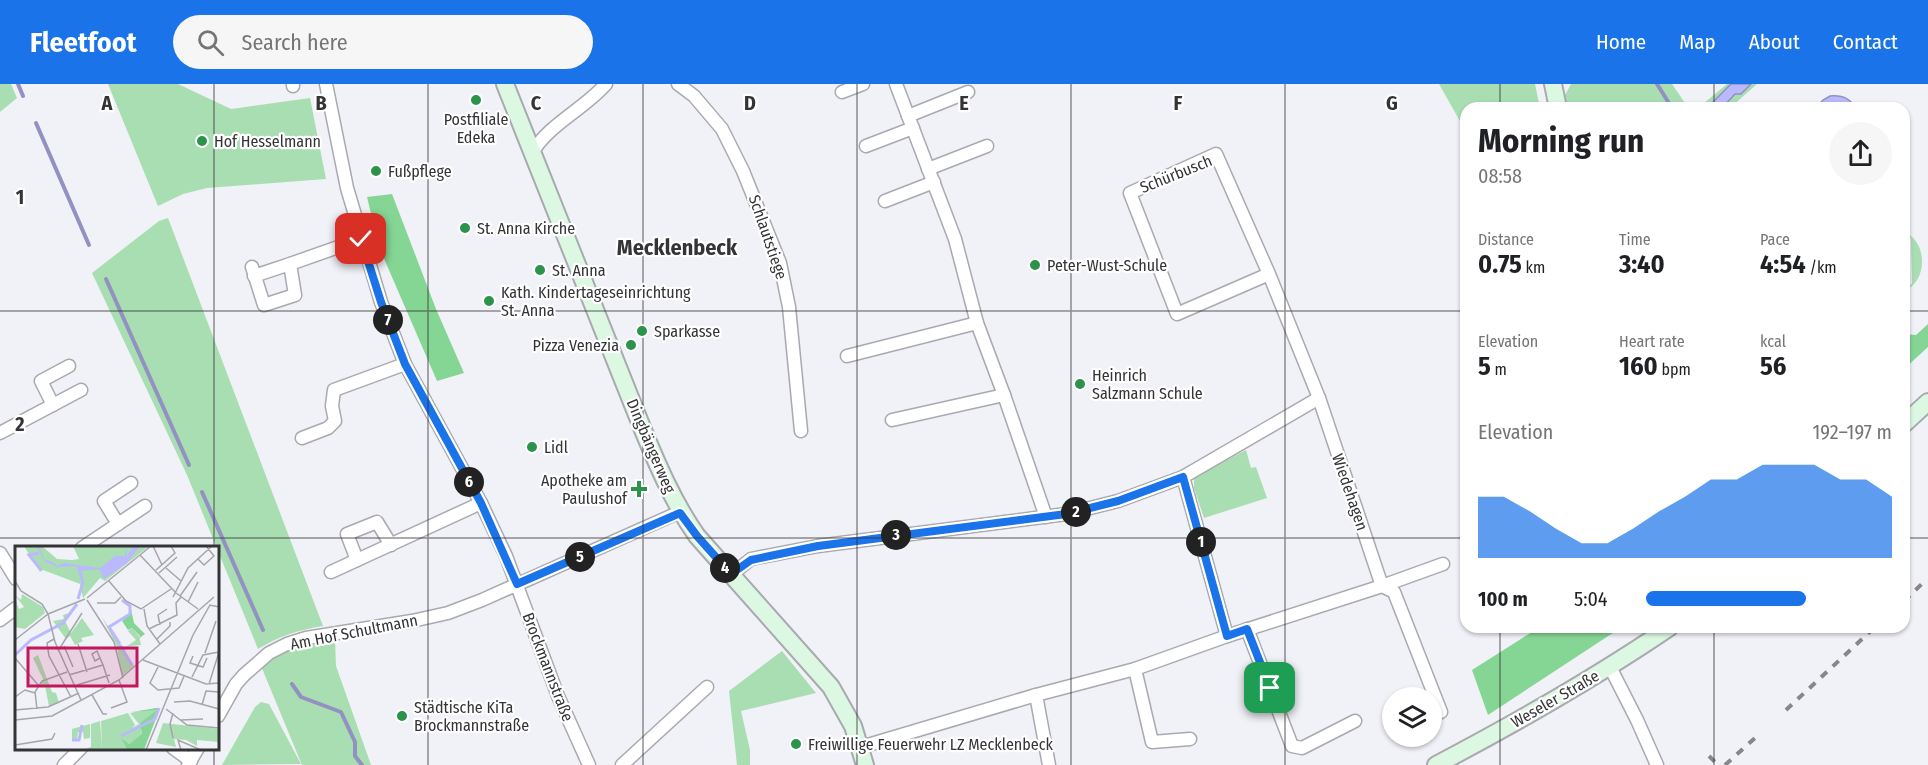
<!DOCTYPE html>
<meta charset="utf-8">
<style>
body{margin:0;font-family:"Fira Sans Condensed",sans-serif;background:#f6f6f6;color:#202124;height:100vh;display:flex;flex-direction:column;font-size:22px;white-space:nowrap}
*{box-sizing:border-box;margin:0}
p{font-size:20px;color:#757577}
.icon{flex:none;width:33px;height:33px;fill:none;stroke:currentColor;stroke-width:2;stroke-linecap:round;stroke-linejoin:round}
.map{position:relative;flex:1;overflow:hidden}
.details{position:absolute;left:1460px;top:18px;width:450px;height:531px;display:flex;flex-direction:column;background:#fff;border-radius:18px;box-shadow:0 2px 4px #0004}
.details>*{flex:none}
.buttons{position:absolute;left:1382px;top:603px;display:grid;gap:12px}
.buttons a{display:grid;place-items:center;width:60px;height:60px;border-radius:50%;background:#fff;box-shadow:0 2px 4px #0004;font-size:30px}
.pin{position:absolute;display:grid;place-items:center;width:51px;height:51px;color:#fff;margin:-26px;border-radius:12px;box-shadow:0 3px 9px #0006}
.km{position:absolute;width:30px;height:30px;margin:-15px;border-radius:50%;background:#222;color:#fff;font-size:16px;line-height:30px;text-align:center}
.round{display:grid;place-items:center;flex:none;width:63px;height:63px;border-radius:32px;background:#f6f6f6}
.head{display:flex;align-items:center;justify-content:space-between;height:102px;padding:0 18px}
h1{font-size:33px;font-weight:700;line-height:45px}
.figures{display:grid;grid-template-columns:repeat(3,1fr);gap:9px;height:102px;padding:6px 18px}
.figures div{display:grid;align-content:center}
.figures b{font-size:26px;font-weight:700}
.figures small{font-size:16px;font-weight:400}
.figures p{font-size:16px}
.chart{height:168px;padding:12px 18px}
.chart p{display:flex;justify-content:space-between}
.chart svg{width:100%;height:108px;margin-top:6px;fill:#1a73e8;opacity:.7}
ul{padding:0 18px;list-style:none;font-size:20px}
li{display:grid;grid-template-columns:96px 72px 1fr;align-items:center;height:45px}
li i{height:15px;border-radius:8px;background:#1a73e8}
header{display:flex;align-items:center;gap:36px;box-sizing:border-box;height:84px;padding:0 30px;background:#1a73e8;color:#fff}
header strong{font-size:28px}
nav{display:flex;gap:33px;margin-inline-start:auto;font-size:21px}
.search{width:420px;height:54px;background:#f6f6f6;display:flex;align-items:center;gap:15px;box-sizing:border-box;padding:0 21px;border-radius:33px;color:#757577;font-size:22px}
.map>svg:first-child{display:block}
</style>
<header>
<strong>Fleetfoot</strong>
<div class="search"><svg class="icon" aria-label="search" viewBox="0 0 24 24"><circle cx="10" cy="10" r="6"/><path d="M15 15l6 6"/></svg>Search here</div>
<nav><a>Home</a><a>Map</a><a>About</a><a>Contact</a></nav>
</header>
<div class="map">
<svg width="1928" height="681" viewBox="0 0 1928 681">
<rect width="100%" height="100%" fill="#f1f1f8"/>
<g fill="#a9deb2">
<path d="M0,0H11L17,14L0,28Z"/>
<path d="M108,0H178L231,25L310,14L326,95L207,104L183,110L158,122Z"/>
<path d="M1439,0H1535L1540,24H1466L1465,46Z"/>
<path d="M1571,0H1672L1687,22L1686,24H1564V13Z"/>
<path d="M1727,0H1731L1707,24H1698Z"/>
<path d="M1751,0H1757L1730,24H1722L1735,10H1742Z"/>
<path d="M168,134L323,542C299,546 279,552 258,565L187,391L92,189L159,137Z"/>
<path d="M1904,148C1928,157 1928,198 1904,207V203L1912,200L1911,154L1904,151Z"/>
<path d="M1246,366L1251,384L1256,383L1267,414L1204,434L1194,404V395L1200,390Z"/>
<path d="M335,555L336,582L371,681H302L261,582C283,565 307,560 335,555Z"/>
<path d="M782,567L816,609L741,627L750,666V681H737L729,607Z"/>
<path d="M261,618L269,620L301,680L222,681L255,623Z"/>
</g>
<g fill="#85d695">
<path d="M392,110L436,225L464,289L437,297L379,163L367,113Z"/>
<path d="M1928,240V263L1904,285V250L1916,251Z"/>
<path d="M1540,543H1622L1488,631L1472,586Z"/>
</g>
<g fill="#bbb9fe" stroke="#9291c2" stroke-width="1.5">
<path d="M1731,0H1751L1741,10H1735L1722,24H1707Z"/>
<path d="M1830,12C1841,11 1850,13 1855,24C1848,24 1843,19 1836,19C1828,20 1824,24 1816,24L1823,16Z"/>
</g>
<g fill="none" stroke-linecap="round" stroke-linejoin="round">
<g stroke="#9291c2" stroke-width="4">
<path d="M18,0L23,12"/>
<path d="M1657,0L1672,24"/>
<path d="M36,39L89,161"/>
<path d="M106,195L189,381"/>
<path d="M202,408L263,546"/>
<path d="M292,600L301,613L341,628L355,658V672L362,681"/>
</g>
<defs>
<g id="street">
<path d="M293,0V2"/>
<path d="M326,0L347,104L381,218L405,280L481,419L506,472L558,612L589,681"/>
<path d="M678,0L694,12L722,45L743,87L780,179L789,223L801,347"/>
<path d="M896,0L955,155L977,239L1004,311L1046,433"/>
<path d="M842,8L863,0"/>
<path d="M908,32L968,8"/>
<path d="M866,62L913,44"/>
<path d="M532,69C548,41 584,25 606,0"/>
<path d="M928,85L987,62"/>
<path d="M885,117L934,98"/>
<path d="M252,183L264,221L295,211L290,180L361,155"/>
<path d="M254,192L290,180"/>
<path d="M847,272L977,239"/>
<path d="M1319,314L1382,502L1394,508L1441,628"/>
<path d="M53,321L41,297L69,282"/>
<path d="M892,336L1004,311"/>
<path d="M0,349L81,306"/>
<path d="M302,354L328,344L335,337L332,322L334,306L405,280"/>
<path d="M1183,393L1227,552"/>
<path d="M118,440L104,417L131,399"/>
<path d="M82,464L145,422"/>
<path d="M0,469L16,495"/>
<path d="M357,476L347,450L377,438L391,461"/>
<path d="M331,488L481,419"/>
<path d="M731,491L751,475L818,462L1066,430L1118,417L1183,393L1319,314L1269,190L1216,70L1130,109L1177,230L1269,190"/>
<path d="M0,536L16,524"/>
<path d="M1247,545L1292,662L1302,664L1355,637"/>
<path d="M1610,583L1637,636L1657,681"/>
<path d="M1135,585L1152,658L1190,655"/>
<path d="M1036,611L1049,681"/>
<path d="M218,632L236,600L244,591L269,569L287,560L306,554L412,537L448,529L482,516L680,428"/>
<path d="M861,663L1036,611L1135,585L1227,552L1382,502L1443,480"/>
<path d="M173,664L191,677"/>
<path d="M64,681L81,664"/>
<path d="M188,681L198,664"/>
<path d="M622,681L707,603"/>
</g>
<g id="secondary">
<path d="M505,0L641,341C657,380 673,418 697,452L831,603L853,642L865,681"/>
<path d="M1553,0L1558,24"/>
<path d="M1904,340L1928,318"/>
<path d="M1436,681C1516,639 1595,594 1670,543"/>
</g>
</defs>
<use href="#street" stroke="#a9a9b0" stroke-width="15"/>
<use href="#secondary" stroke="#a9a9b0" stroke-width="20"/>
<use href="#street" stroke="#fff" stroke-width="12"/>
<use href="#secondary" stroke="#ddf8e2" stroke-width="16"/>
<g stroke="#86868b" stroke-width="4" stroke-dasharray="8 8" stroke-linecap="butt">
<path d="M1904,517L1927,495"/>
<path d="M1786,626L1875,543"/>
<path d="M1709,672L1718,681"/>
<path d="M1725,681L1755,654"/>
</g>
</g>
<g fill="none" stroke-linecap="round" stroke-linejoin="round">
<defs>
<path id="route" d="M361,155L381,218L405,280L481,419L517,500L680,429L697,452L731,490L751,476L818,462L1066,430L1118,417L1183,393L1227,552L1247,545L1270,604"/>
</defs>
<use href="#route" stroke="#fff" stroke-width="12"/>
<use href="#route" stroke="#1a73e8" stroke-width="8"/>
</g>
<path fill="none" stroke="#343437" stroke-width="1.5" stroke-opacity="0.55" d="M214,0V464M428,0V681M643,0V681M857,0V681M1071,0V681M1285,0V681M1500,0V24M1714,0V24M0,227H1466M1904,227H1928M0,454H1466M1904,454H1928M1500,543V681M1714,543V681M214,664V681"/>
<g fill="#2b934a" stroke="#fff" stroke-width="2">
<circle cx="476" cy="16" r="6"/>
<circle cx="202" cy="57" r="6"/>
<circle cx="376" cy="87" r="6"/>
<circle cx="465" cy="144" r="6"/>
<circle cx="1035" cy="181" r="6"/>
<circle cx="540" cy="186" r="6"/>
<circle cx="489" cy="217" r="6"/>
<circle cx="642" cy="247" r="6"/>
<circle cx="631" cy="261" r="6"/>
<circle cx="1080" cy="300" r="6"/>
<circle cx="532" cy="363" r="6"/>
<path d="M636 396h6v6h6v6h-6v6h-6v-6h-6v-6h6z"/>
<circle cx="402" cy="632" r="6"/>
<circle cx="796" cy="660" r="6"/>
</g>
<g text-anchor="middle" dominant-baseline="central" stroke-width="4.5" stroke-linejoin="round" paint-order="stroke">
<g font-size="16" fill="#343437" stroke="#fff" text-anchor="start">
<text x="476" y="35" text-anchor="middle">Postfiliale<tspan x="476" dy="18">Edeka</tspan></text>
<text x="214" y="57">Hof Hesselmann</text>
<text x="388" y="87">Fußpflege</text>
<text x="477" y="144">St. Anna Kirche</text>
<text x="1047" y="181">Peter-Wust-Schule</text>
<text x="552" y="186">St. Anna</text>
<text x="501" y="208">Kath. Kindertageseinrichtung<tspan x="501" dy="18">St. Anna</tspan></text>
<text x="654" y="247">Sparkasse</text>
<text x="619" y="261" text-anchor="end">Pizza Venezia</text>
<text x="1092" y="291">Heinrich<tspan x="1092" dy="18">Salzmann Schule</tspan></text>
<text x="544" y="363">Lidl</text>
<text x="627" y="396" text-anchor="end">Apotheke am<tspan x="627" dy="18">Paulushof</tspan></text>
<text x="414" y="623">Städtische KiTa<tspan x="414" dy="18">Brockmannstraße</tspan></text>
<text x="808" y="660">Freiwillige Feuerwehr LZ Mecklenbeck</text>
</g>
<g font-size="16" fill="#343437" stroke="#fff">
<text transform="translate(1176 90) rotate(-22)">Schürbusch</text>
<text transform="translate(768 153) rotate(71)">Schlautstiege</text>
<text transform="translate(651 362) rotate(67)">Dingbängerweg</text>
<text transform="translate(1350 408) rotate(71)">Wiedehagen</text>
<text transform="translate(354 548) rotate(-11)">Am Hof Schultmann</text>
<text transform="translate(548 583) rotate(69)">Brockmannstraße</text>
<text transform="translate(1555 615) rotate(-30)">Weseler Straße</text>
</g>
<g font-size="22" font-weight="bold" fill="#343437" stroke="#fff">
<text x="677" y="163">Mecklenbeck</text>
</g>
</g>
<g transform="translate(15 462)">
<rect width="204" height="204" fill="#f1f1f8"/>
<path d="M9,0H27L42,13L57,14L64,13L58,0H134L90,35L85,32L68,52L65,38L28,24L25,26ZM7,48L28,61L30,67L10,83L0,81V53L4,63L9,61L0,49L6,54ZM54,67L50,75L56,87L67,72L79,89L66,92L68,95L60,99L55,90L51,93L38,75L49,73L48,69ZM87,71L108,103L121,94L113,85L117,82L124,90L126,99L114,100L109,105L119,120L107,130L102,101ZM23,109L37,146L41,147L44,157L34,160L30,140H26L28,133L18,112ZM142,162L141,168L125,177L127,189L112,199L106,192L112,204H87L86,175L113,167L120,179L117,182L124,178L115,167ZM85,175L87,204H68L76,201V178ZM148,177L204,183V196L182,194V200L171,194L159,193L161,201L141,197ZM75,178V192L69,193L68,186H63L62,194H57V183Z" fill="#a9deb2"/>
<path d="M115,59L119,77L130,88L123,93L125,90L117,82L113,84L107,75L115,67ZM142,162H145L129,204H112L106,192L114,198L127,188L125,177L142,164L116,166Z" fill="#85d695"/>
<path d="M22,0L25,2L29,13L39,17L42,20L49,17L85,22L100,10H110L111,0L112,10L118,0H125L112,17L89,33L84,23L66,25L65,20L42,21L29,15Z" fill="#bbb9fe"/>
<path fill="none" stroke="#bbb9fe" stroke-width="3" d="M24,7L14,9L26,24M63,20L68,36L63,53M105,98L94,81L115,68V60L107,54M105,99L117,119M0,109L16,94L48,77L62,58M106,190L140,173L144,162M57,194H64L67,179"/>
<path fill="none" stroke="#a5a5ab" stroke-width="1.5" d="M138,0L147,19M125,9L161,47L183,63M183,13L189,19L199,10L191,0M151,22L166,35M141,24L160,7L156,0M144,27L162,11M93,34L111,55L126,63L156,43M0,35L6,45L27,58L33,68L70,53M165,50L182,26M158,51L173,22L197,0M72,52L136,0M72,54L99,96L108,132M173,56L183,36M82,57H100L106,51M129,63L132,80L145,98M145,79L143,69L152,63M134,83L162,69L161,57L166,51M39,93L32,97L34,110L56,151M142,93L155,80V76M0,94L33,68L40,96L66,154M63,98L72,126M49,100L58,121M43,105L67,67M190,107L201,75M178,110L175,117L188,121L192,112M0,112L24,140M128,114L191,138L204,137M88,119L94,137M143,121L135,137L143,144L164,142L169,130M54,129L88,119L82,105L77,108L80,115L85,112M177,131L188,109L204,106M194,138L204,106M62,139L95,129M77,149L88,168H92M0,151L10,144L20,147M159,156L175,155L204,163M187,159L191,145L204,146M96,162L112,156L104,134M22,163L20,146L27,135L52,126M151,163L172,179L204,182M0,164L33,161L64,147M158,167L155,178L158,192M0,174L37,170L104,134L199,51M166,174L188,173M0,199L37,193L40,187M131,204L178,89L195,59L204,61M166,204L163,194L186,204"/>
<path fill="#c2185b" fill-opacity="0.15" stroke="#c2185b" stroke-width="3" d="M13,102H122V140H13Z"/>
<rect width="204" height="204" fill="none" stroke="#343437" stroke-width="3"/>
</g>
<g font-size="20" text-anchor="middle" font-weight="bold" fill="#343437" stroke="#fff" stroke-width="4.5" stroke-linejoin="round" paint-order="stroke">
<text x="107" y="26">A</text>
<text x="321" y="26">B</text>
<text x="536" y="26">C</text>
<text x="750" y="26">D</text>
<text x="964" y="26">E</text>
<text x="1178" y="26">F</text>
<text x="1392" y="26">G</text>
<text x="20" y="120">1</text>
<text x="20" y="347">2</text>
</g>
</svg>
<div class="buttons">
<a><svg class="icon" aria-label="layers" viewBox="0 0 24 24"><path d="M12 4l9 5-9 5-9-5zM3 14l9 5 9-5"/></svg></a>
</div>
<div class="pin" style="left:1270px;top:604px;background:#1e9e55"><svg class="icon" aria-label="arrive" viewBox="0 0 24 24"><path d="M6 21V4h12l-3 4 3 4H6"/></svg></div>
<div class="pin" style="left:361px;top:155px;background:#d93025"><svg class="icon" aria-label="check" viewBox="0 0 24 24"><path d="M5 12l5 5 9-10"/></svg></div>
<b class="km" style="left:1201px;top:458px">1</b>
<b class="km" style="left:1076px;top:428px">2</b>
<b class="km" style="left:896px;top:451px">3</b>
<b class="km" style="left:725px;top:484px">4</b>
<b class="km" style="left:580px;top:473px">5</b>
<b class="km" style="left:469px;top:398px">6</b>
<b class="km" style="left:388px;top:236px">7</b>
<section class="details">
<div class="head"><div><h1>Morning run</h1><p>08:58</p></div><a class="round"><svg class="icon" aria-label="share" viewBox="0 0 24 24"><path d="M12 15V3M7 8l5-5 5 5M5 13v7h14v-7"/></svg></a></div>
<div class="figures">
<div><p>Distance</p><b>0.75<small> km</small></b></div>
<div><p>Time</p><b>3:40</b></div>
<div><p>Pace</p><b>4:54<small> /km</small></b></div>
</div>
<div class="figures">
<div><p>Elevation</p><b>5<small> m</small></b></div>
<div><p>Heart rate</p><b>160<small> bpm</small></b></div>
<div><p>kcal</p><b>56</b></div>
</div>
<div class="chart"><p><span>Elevation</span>192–197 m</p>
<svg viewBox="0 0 160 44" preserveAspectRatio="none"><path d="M0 44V19L10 19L20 25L30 32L40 38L50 38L60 32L70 25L80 19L90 12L100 12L110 6L120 6L130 6L140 12L150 12L160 19V44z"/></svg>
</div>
<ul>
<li><b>100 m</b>5:04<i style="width:65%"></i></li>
</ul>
</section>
</div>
